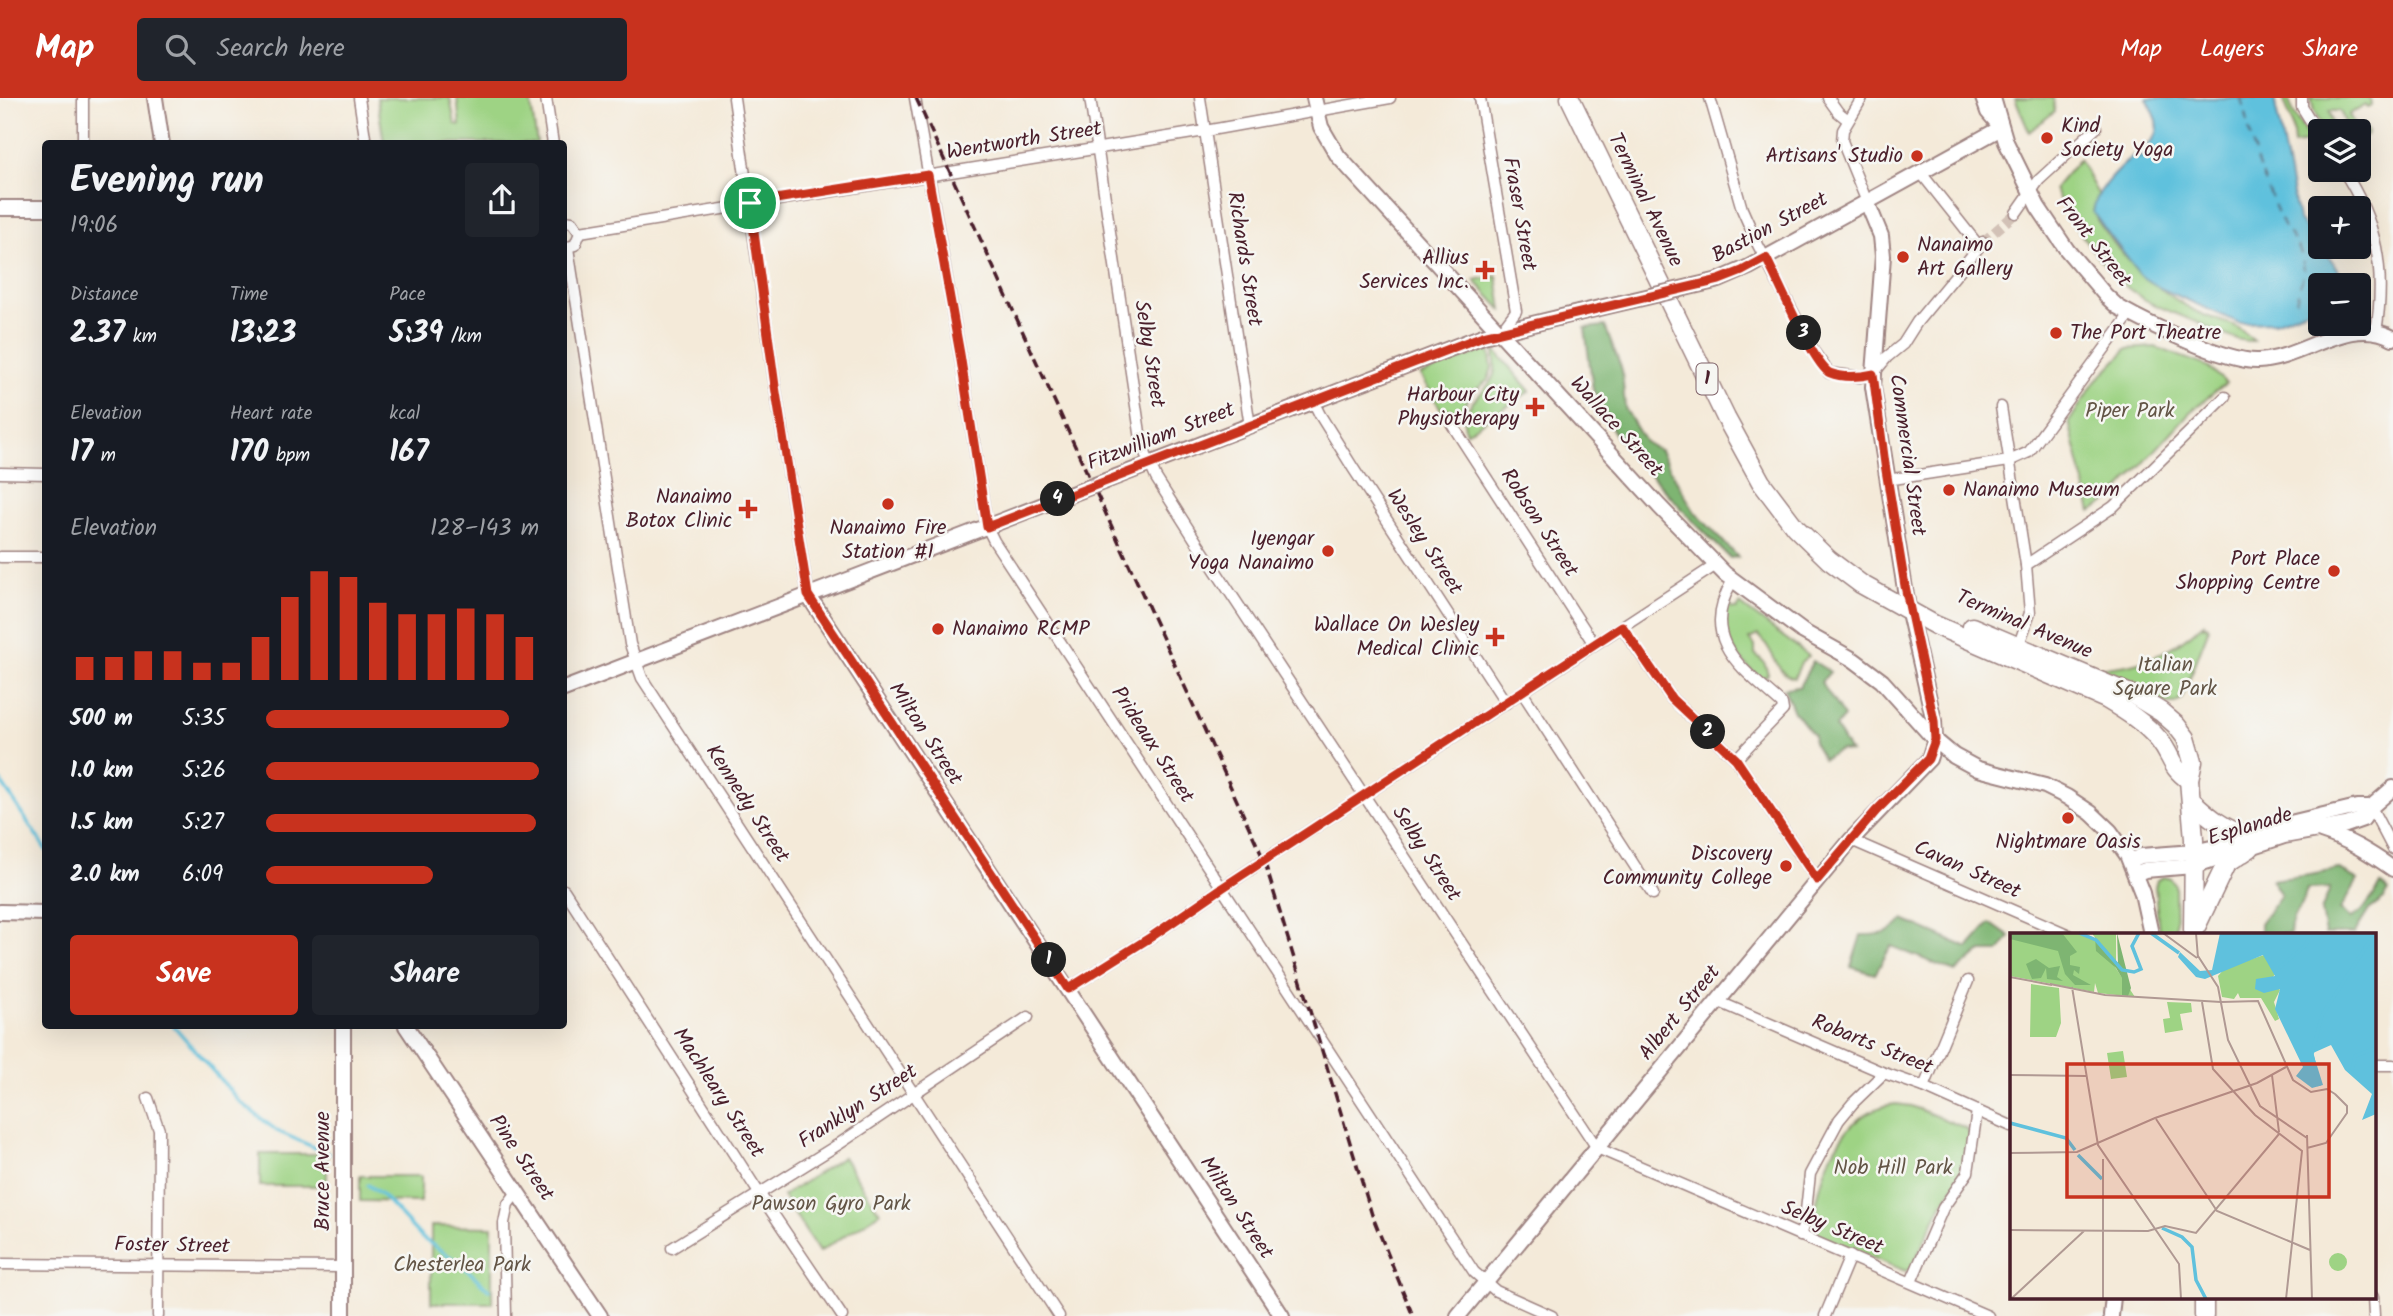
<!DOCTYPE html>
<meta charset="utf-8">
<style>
body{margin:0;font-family:Kalam,sans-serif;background:#20242c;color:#f1f3f6;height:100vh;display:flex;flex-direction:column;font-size:26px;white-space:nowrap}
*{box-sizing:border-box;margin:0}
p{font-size:23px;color:#9ea1a6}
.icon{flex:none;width:38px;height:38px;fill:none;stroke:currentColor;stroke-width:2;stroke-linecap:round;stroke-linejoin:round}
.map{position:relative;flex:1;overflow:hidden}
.panel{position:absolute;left:42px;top:42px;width:525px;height:889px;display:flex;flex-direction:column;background:#171b24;border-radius:7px;box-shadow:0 7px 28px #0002}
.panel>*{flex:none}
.buttons{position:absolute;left:2308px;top:21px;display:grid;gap:14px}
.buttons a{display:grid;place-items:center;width:63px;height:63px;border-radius:7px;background:#171b24;box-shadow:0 7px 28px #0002;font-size:35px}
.pin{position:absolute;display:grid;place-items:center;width:60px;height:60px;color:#fff;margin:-30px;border:4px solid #fff;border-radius:50%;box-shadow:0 2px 7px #0007}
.km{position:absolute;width:35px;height:35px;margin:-18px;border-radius:50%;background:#222;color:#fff;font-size:19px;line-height:35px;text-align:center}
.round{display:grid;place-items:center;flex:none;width:74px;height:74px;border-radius:7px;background:#20242c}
.head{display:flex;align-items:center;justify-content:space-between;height:119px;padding:0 28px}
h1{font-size:38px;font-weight:700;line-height:52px}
.stats{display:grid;grid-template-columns:repeat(3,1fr);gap:10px;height:119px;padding:7px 28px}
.stats div{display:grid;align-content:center}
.stats b{font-size:30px;font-weight:700}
.stats small{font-size:19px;font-weight:400}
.stats p{font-size:19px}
.chart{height:196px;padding:14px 28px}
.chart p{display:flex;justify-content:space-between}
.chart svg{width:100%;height:126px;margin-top:7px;stroke:#c8321e;stroke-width:6}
.action{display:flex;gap:14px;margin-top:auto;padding:14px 28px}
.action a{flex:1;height:80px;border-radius:7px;background:#c8321e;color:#fff;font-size:28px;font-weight:700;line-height:80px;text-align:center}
.action a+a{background:#20242c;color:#f1f3f6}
ul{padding:0 28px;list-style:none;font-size:23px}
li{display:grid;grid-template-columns:112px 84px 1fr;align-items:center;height:52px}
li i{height:18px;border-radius:9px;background:#c8321e}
header{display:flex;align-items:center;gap:42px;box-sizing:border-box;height:98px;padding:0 35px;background:#c8321e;color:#fff}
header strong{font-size:33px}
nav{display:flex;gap:38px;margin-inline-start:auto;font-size:24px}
.search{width:490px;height:63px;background:#20242c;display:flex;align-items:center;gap:18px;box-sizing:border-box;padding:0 24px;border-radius:7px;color:#9ea1a6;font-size:26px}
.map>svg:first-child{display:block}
</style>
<header>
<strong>Map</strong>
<div class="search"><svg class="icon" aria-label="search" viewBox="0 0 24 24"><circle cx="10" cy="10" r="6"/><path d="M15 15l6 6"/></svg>Search here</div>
<nav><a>Map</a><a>Layers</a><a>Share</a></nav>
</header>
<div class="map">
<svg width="2393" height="1218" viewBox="0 0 2393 1218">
<rect width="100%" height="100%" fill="#f6f6f2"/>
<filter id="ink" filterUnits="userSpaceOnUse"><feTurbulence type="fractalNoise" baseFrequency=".0143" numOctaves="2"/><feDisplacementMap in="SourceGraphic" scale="14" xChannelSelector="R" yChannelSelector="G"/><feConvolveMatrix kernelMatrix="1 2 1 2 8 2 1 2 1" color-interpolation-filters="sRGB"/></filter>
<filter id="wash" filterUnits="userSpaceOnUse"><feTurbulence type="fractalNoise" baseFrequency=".00686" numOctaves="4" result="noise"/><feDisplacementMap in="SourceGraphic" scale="28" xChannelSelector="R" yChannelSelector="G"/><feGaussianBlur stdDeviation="1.57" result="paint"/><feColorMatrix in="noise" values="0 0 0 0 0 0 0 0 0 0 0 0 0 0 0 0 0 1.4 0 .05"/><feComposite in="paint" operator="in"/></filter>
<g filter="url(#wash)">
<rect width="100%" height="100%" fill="#f4ead9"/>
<g fill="#9ed384" stroke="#747958" stroke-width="2">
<path d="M377,0H450L455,26L460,27L457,0H530L537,45H384Z"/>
<path d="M2015,0H2053L2055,13L2029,34Z"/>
<path d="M2283,0H2288L2293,14L2311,44L2294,46L2292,25Z"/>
<path d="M2311,0H2367L2371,2L2372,7L2368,9L2365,6L2349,17L2359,33L2365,29L2368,35L2362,41L2359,40V33H2349L2340,13H2329L2334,33H2326L2314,14Z"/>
<path d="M2079,61L2100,100L2095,116L2097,122C2122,161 2156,192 2197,214C2209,220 2220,222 2233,227C2240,230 2248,238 2254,243C2235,244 2216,233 2199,225C2178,216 2154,209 2136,196C2107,177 2069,122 2054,91Z"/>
<path d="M1497,178L1502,212L1474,182Z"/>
<path d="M2155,249L2207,268L2226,285L2190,314L2112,400L2091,414L2069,324L2095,284L2127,251Z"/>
<path d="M1489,250L1492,270L1488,282L1472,295L1459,315L1450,311L1442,313L1420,277Z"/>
<path d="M1494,251L1530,293L1466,335C1456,304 1490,297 1495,273C1496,267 1494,258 1494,251Z"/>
<path d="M1729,503L1732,511H1737L1740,506L1809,558L1801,565L1794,580C1775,576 1773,548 1758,537L1749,541L1755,548V556L1764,564L1768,576L1762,582C1740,563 1712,534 1729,503Z"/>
<path d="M2204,525V528L2207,527L2209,530L2182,600L2176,606H2167L2097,570C2142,569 2171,555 2204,525Z"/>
<path d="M2163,779L2171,781L2175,787L2176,836H2159L2155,789L2157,782Z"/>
<path d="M1896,1006L1911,1008L1966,1030L1971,1037L1966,1071L1942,1106L1911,1171L1905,1173L1820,1138L1813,1128C1819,1078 1838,1012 1896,1006Z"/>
<rect x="260" y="1056" width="67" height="32"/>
<path d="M843,1059L880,1115L819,1154L783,1098Z"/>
<path d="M360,1078H421V1104L360,1103Z"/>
<path d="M431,1128L492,1129V1205H431Z"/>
</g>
<g fill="#7eb572" stroke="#646a4e" stroke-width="2">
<path d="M1605,228L1622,272L1625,310L1645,344L1660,353L1694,413L1738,459L1730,460L1691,421L1616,338L1593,292L1585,230Z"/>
<path d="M1813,563L1830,574L1821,584L1844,619L1835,629L1850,654L1840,652L1823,661L1813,644L1814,637L1794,614L1784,590L1799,589Z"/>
<path d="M2338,771L2358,782L2340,812L2351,820L2363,812L2381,787L2389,793L2384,801L2369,812L2354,836H2325L2321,813L2330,790L2307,791C2302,811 2291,814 2290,836H2260V825L2281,797L2272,782C2294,778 2316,778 2338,771Z"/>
<path d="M1903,822L1968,850L1990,825L2010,839L1999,854H1980L1956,874L1891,848L1875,876L1851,869L1861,837C1879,837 1891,837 1903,822Z"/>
</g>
<path fill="#5fc1dd" stroke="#547084" stroke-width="2" d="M2147,0H2274L2298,121L2333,164L2344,183L2341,187H2320V207L2274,224L2239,225L2160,190L2140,177L2093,115C2095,91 2117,73 2134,57L2139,60L2144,57C2147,46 2149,47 2155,38C2163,27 2151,10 2147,0Z"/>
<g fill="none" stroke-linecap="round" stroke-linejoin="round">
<g stroke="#5fc1dd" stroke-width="3.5">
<path d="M0,682L46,752"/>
<path d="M174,928L239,1003L277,1033L329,1056"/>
<path d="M368,1087L382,1097L422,1140L461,1166L489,1192"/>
</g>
<path stroke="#515869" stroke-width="2" stroke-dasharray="9 7" stroke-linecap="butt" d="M2241,0L2257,64L2283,128L2297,146L2302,158L2304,172L2296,203"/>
</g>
</g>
<g filter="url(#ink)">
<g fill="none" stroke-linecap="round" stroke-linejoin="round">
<path stroke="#d2c1b6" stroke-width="10" stroke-dasharray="10 5" stroke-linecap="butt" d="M1983,144L2016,115"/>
<defs>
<g id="street">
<path d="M83,0V46"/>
<path d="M359,0L366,46"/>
<path d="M546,0L553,46"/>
<path d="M734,0L775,288L808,497"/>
<path d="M915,0L960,256L987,429L994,443L1474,1174L1496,1193L1552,1218"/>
<path d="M1090,0L1142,348L1156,380L1196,443L1597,1050L1988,1218"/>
<path d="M1200,0L1250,328"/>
<path d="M1480,0L1516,213L1501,233"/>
<path d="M1710,0L1742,111L1758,147L1814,254L1829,275L1860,279L1873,276L1887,259L1903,246L1917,224L1983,144"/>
<path d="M1828,0L1838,14L1848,22"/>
<path d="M1862,0L1843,32L1842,43L1867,104"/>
<path d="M2302,0V9L2320,38"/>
<path d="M2343,72C2377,124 2386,172 2376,234"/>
<path d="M1921,75L1979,148"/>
<path d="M2016,115L2039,82L2096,30"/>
<path d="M564,123L572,124L580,135L575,147L564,150"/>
<path d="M580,134L1205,33L1390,0"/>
<path d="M568,150L630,546L642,580L1059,1218"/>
<path d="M1313,303L1320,317L1353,370L1506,605"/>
<path d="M2001,309L2026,467L2030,515L2018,549"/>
<path d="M1451,325L1594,546"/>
<path d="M0,375L46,376"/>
<path d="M1887,382L2009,363L2029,354L2130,216"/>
<path d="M0,459H46"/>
<path d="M2026,467L2113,409L2225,299"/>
<path d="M1733,482C1697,542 1742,570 1782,606L1783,612L1736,661"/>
<path d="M1622,529L1672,601L1736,661L1817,782"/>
<path d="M1522,594L1653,796"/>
<path d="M2371,709L2393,751"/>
<path d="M1851,742L2067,836"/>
<path d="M564,792L759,1095L842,1218"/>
<path d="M1068,891L1151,839L1222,790L1716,467"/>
<path d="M1717,903L1884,975L1924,989L2011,1028"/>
<path d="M2374,967H2393"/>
<path d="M1924,989L1968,883"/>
<path d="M148,1000L159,1032L158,1218"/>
<path d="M1800,1138L1805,1122L1810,1076L1839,1022L1853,1005L1884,975"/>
<path d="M672,1150L839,1046L1028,919"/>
<path d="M0,1166L343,1169"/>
<path d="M1911,1184L1943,1110L1968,1074L1977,1013"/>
<path d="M2373,1199L2374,1218"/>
<path d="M506,1218L504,1125L508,1106L518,1093"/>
<path d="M1825,1218L1850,1158"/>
</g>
<g id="secondary">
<path d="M155,0L162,46"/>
<path d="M1314,0L1321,29L1338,58L1659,408L1725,476L1802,533L1854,562L1882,583L1935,642L1954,658L1978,671L2045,688L2067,699L2091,715L2110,733L2127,757L2142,795L2151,836"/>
<path d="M1983,0L1988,14L2000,28"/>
<path d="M1993,0L2006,44L2038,109L2067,152L2106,198L2118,209C2148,226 2226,264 2258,263C2303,261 2349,216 2393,240"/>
<path d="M0,110H46"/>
<path d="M1719,182L1749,169L2001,30"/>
<path d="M808,497L1282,1218"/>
<path d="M564,591L1483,238L1578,215"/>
<path d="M2321,733C2349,742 2369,754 2393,771"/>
<path d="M2130,763L2141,758L2194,754L2224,747L2282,727L2357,709H2371"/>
<path d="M2135,776L2145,772L2193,768L2284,738L2346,727L2363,721L2371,709L2393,690"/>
<path d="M0,814L46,815"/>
<path d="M343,928V1218"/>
<path d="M406,928L600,1218"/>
<path d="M1458,1218L1851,742L1929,661L1935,642L1934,623L1908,510L1873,289L1883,158L1881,138L1867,104"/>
<path d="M2111,1218L2113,1199"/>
</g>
<g id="highway">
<path d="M1570,0L1726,320L1761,384L1795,429L1829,462L1861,486L1935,527L2106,601C2126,613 2145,625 2159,642C2173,659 2169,668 2189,682"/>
<path d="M1972,529L2135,598L2161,614L2176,627L2186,640L2193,664L2189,682L2194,741L2193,836"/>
<path d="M2192,703C2209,719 2224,731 2247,738"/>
<path d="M2196,829L2226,766L2250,750"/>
<path d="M2204,1199V1218"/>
</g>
</defs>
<use href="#street" stroke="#9f8482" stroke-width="13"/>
<use href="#secondary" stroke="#9f8482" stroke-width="18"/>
<use href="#highway" stroke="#9f8482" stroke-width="21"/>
<use href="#street" stroke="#fff" stroke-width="10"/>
<use href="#secondary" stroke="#fff" stroke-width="14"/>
<use href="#highway" stroke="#fff" stroke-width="18"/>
<path stroke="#4a1f2b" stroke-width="3.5" stroke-dasharray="10 5" stroke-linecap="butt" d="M916,0L1264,762L1372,1117L1413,1218"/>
<defs>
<path id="secondary-bridge" d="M1578,215L1719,182"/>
</defs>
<use href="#secondary-bridge" stroke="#9f8482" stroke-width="18" stroke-linecap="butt"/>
<use href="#secondary-bridge" stroke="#fff" stroke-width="14"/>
</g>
</g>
<g fill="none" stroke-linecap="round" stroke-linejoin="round" filter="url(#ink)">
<defs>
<path id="route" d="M928,77L960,256L987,429L1483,238L1719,182L1742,173L1766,160C1777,180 1814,268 1830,275C1842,280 1861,279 1873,276L1885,366L1905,488L1934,623L1935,642L1928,661L1876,713L1817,782L1736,661L1672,601L1622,528L1222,790L1151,839L1068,891L808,497L775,288L750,105Z"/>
</defs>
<use href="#route" stroke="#fff" stroke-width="14"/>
<use href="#route" stroke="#c8321e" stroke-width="9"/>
</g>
<g fill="#c8321e" stroke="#f6f6f2" stroke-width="2.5">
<circle cx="2047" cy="40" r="7"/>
<circle cx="1917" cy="58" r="7"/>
<circle cx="1903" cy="159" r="7"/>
<path d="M1481.5 161.5h7v7h7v7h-7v7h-7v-7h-7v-7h7z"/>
<circle cx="2056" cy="235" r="7"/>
<path d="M1531.5 298.5h7v7h7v7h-7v7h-7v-7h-7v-7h7z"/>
<circle cx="1949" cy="392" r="7"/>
<circle cx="888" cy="406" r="7"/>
<path d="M744.5 400.5h7v7h7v7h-7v7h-7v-7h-7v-7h7z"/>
<circle cx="1328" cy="453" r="7"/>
<circle cx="2334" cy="473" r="7"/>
<circle cx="938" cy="531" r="7"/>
<path d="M1491.5 528.5h7v7h7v7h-7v7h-7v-7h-7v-7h7z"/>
<circle cx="2068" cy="720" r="7"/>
<circle cx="1786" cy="768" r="7"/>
</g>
<g text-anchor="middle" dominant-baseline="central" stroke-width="5" stroke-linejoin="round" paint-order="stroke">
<rect fill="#f6f6f2" stroke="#7e6067" stroke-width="2" x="1696.5" y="265.5" width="21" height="31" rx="5"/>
<g font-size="19" font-weight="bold" fill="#4a1f2b">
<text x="1707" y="281">1</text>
</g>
<g font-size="21" fill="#4a1f2b" stroke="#f6f6f2" text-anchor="end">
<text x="2061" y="28" text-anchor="start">Kind<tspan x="2061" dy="24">Society Yoga</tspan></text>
<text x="1903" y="58">Artisans' Studio</text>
<text x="1917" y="147" text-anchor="start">Nanaimo<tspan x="1917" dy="24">Art Gallery</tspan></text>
<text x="1469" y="160">Allius<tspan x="1469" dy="24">Services Inc.</tspan></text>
<text x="2070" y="235" text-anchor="start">The Port Theatre</text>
<text x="1519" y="297">Harbour City<tspan x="1519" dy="24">Physiotherapy</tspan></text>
<text x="1963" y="392" text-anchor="start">Nanaimo Museum</text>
<text x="732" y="399">Nanaimo<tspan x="732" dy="24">Botox Clinic</tspan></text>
<text x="888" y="430" text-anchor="middle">Nanaimo Fire<tspan x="888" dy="24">Station #1</tspan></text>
<text x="1314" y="441">Iyengar<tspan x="1314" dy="24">Yoga Nanaimo</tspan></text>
<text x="2320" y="461">Port Place<tspan x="2320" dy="24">Shopping Centre</tspan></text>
<text x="1479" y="527">Wallace On Wesley<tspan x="1479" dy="24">Medical Clinic</tspan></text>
<text x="952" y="531" text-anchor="start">Nanaimo RCMP</text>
<text x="2068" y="744" text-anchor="middle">Nightmare Oasis</text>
<text x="1772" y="756">Discovery<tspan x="1772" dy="24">Community College</tspan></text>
</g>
<g font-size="21" fill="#4a1f2b" stroke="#f6f6f2">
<text transform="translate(1024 43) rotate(-9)">Wentworth Street</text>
<text transform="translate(1645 102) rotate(64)">Terminal Avenue</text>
<text transform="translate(1519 116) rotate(80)">Fraser Street</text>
<text transform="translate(1770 130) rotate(-28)">Bastion Street</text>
<text transform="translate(2093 144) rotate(52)">Front Street</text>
<text transform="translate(1244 161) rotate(81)">Richards Street</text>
<text transform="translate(1149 256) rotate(81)">Selby Street</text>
<text transform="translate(1616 329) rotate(48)">Wallace Street</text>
<text transform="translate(1161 339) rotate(-21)">Fitzwilliam Street</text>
<text transform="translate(1907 357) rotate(82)">Commercial Street</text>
<text transform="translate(1539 425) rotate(57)">Robson Street</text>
<text transform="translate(1424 444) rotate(57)">Wesley Street</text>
<text transform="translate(2024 527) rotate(23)">Terminal Avenue</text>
<text transform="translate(925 636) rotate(57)">Milton Street</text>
<text transform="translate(1152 647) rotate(57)">Prideaux Street</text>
<text transform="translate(747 706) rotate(57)">Kennedy Street</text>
<text transform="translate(2250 729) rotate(-17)">Esplanade</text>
<text transform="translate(1426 756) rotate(57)">Selby Street</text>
<text transform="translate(1967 772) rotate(24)">Cavan Street</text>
<text transform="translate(1680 915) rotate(-51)">Albert Street</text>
<text transform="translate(1872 947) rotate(22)">Robarts Street</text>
<text transform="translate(718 995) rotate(57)">Machleary Street</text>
<text transform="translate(858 1009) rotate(-33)">Franklyn Street</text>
<text transform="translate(521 1060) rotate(56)">Pine Street</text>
<text transform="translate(323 1073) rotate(-90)">Bruce Avenue</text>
<text transform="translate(1236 1110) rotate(57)">Milton Street</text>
<text transform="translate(1832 1130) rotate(23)">Selby Street</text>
<text transform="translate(172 1148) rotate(1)">Foster Street</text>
</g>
<g font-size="21" fill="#635546" stroke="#f6f6f2">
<text x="2130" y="313">Piper Park</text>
<text x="2165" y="567">Italian<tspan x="2165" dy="24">Square Park</tspan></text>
<text x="1893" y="1070">Nob Hill Park</text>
<text x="831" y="1106">Pawson Gyro Park</text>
<text x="462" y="1167">Chesterlea Park</text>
</g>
</g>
<g transform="translate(2010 835)">
<rect width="366" height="366" fill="#f4ead9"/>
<path d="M0,0H75L87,7L125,64L88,60L85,50L84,59L0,43ZM83,0H106V29L83,2ZM254,22L265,41L261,47L270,57L264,69L269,86L265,88L251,65H230L228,60L224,66L212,64L208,43L215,35ZM21,51L49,55L51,90L46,104H20ZM157,69L181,70L182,79L170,81L173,97L155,100L153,86L160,85ZM113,118L117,144L101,146L97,120ZM319 329a9 9 0 1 1 18 0a9 9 0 1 1-18 0Z" fill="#9ed384"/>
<path d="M0,0H52L67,19L60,23V32L70,34L69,41L64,37L63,42L81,52H65L55,41L48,18L0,6ZM107,0L121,55L118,63L112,62V45L106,35L86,18L85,4L108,30ZM26,26L39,35L50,33L47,44L53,48L37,46L36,35L31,45L22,46L16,31Z" fill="#7eb572"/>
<path d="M210,0H366V181L352,187L362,161L335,137L321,112L303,120L313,152L302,155L286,143L293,134L265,76L270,56L254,60L245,56L246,46L265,43L253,22L195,46L186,44L168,24L170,19L190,38L202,37Z" fill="#5fc1dd"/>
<path fill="none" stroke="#5fc1dd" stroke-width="3.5" d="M69,0L86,7L112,37L124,39L131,36L122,13L129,0M141,0L169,20M269,35L295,13L302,0M342,138L345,123L366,115M309,153L302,121L312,82L365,0M0,190L56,205L65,217M68,222L92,246M152,295L172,304L182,314L186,347L196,366"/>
<path fill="none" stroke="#b09993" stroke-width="2" d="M153,0L187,25M186,0L188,25M188,23L208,54L218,107L250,173L297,205M0,44L42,52M40,51L95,62L211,69M62,54L88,212L169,331L171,366M192,69L203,136L245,182L292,218L276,366M211,69L248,68L283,147L301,159L317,156L325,161M0,142L76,143M262,142L269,199M146,186L207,278L300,317M297,202L302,366M297,215L316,210L337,180V173L325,161M0,220L67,219L145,185L247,150L276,134M0,297L138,298L155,293L186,300L269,201M1,366L74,298M93,366V226"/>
<path fill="#c8321e" fill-opacity="0.15" stroke="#c8321e" stroke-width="3.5" d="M57,131H319V264H57Z"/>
<rect width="366" height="366" fill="none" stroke="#4a1f2b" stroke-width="3.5"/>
</g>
</svg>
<div class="buttons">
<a><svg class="icon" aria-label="layers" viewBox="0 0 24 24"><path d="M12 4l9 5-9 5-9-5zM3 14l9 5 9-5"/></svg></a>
<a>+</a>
<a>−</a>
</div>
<div class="pin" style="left:750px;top:105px;background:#1e9e55"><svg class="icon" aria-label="arrive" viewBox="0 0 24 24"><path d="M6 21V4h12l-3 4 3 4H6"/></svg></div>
<b class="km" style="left:1049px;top:862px">1</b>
<b class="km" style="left:1708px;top:634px">2</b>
<b class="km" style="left:1804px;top:235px">3</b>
<b class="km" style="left:1058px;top:401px">4</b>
<section class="panel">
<div class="head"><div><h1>Evening run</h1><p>19:06</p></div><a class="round"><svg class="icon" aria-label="share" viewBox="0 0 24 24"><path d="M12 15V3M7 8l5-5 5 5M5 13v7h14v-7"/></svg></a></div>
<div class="stats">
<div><p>Distance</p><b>2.37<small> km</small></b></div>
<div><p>Time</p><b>13:23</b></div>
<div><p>Pace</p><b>5:39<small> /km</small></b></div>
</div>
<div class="stats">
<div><p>Elevation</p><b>17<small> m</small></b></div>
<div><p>Heart rate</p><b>170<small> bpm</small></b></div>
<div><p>kcal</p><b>167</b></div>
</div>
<div class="chart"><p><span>Elevation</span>128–143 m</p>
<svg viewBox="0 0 160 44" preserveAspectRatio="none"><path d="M5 44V36M15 44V36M25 44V34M35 44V34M45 44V38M55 44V38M65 44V29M75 44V15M85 44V6M95 44V8M105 44V17M115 44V21M125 44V21M135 44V19M145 44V21M155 44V29"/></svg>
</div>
<ul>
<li><b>500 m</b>5:35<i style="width:89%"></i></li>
<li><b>1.0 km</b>5:26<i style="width:100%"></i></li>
<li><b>1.5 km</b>5:27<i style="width:99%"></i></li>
<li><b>2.0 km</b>6:09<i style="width:61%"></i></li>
</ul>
<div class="action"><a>Save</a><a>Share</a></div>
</section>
</div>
